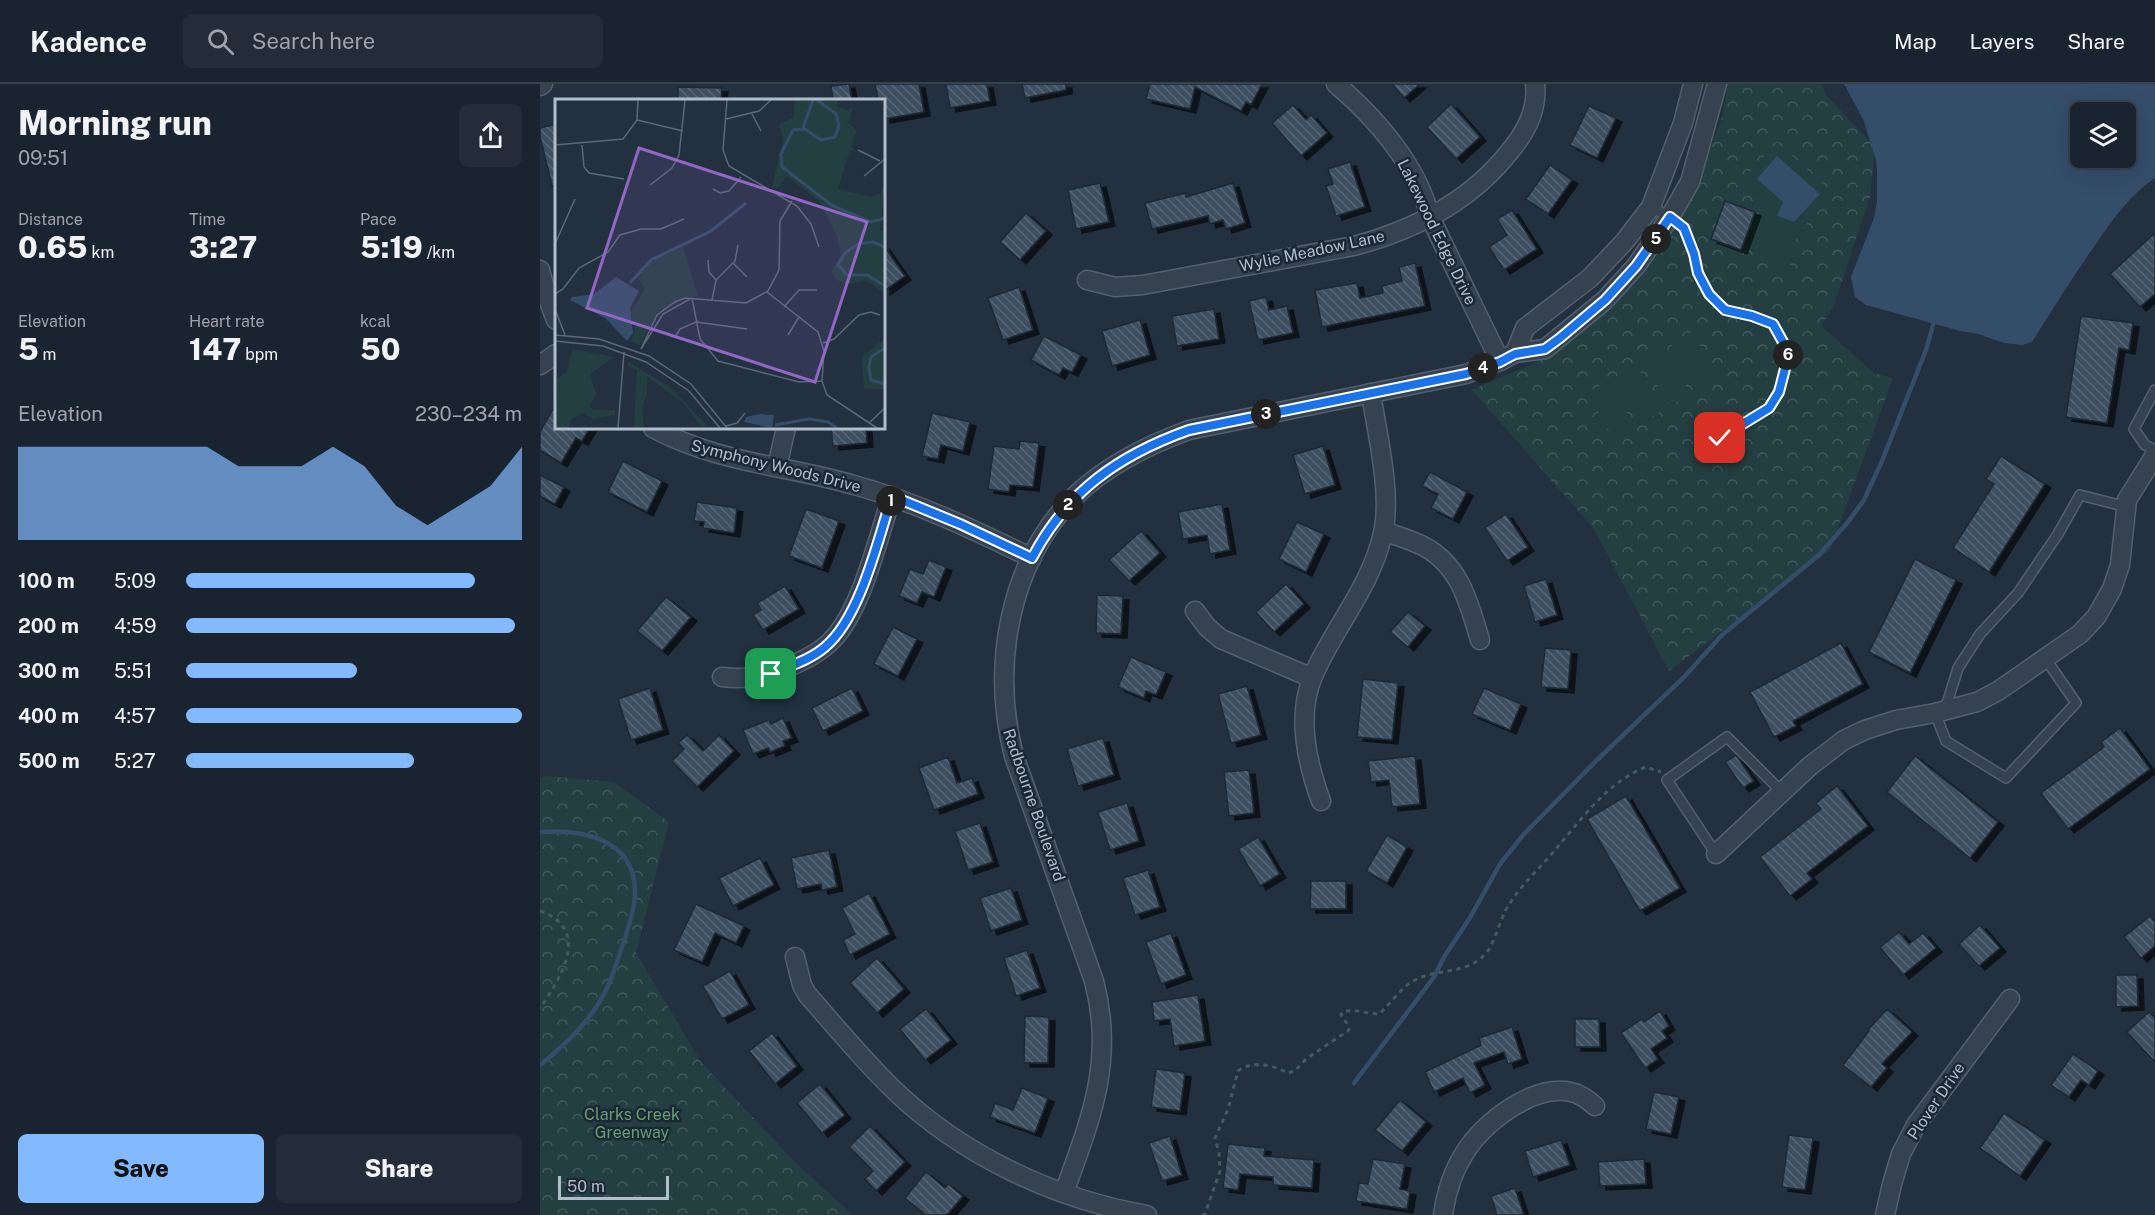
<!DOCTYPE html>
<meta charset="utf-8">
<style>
body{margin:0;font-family:"Public Sans",sans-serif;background:#232c38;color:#f1f3f6;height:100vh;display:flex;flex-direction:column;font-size:22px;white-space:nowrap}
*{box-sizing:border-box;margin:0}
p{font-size:20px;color:#9fa4ab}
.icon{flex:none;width:33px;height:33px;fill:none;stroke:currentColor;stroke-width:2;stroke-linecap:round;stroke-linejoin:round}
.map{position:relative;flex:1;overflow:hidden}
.panel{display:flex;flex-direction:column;background:#1a2430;width:540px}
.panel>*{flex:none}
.buttons{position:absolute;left:1530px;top:18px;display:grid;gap:12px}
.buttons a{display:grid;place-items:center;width:66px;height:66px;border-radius:9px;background:#1a2430;box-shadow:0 6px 24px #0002,0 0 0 2px #38414c;font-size:30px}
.scale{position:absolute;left:18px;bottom:15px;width:111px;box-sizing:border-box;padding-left:6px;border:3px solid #b2bdcb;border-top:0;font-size:16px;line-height:21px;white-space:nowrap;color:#b2bdcb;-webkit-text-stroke:4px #1b2735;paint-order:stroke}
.pin{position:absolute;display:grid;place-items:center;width:51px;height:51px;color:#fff;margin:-26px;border-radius:12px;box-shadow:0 3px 9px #0006}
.km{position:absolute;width:30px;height:30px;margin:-15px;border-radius:50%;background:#222;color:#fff;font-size:16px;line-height:30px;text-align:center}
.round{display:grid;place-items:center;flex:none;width:63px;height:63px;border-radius:9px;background:#232c38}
.overview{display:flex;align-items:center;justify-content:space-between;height:102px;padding:0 18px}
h1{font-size:33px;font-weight:800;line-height:45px}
.figures{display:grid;grid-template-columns:repeat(3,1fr);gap:9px;height:102px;padding:6px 18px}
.figures div{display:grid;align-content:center}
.figures b{font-size:30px;font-weight:800}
.figures small{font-size:16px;font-weight:400}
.figures p{font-size:16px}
.chart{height:168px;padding:12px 18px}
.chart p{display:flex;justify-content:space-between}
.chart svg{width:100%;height:108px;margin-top:6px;fill:#83baff;opacity:.7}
.cta{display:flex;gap:12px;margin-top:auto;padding:12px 18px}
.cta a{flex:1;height:69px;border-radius:9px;background:#83baff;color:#111;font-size:24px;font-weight:800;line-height:69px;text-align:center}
.cta a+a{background:#232c38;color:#f1f3f6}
ul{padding:0 18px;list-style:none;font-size:20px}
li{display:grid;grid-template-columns:96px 72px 1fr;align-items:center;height:45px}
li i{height:15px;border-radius:8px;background:#83baff}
header{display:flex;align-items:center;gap:36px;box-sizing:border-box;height:84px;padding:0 30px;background:#1a2430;border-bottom:2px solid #38414c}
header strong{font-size:28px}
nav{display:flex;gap:33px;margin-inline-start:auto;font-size:21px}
.search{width:420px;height:54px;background:#232c38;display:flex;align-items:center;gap:15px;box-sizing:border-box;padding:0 21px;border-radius:9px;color:#9fa4ab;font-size:22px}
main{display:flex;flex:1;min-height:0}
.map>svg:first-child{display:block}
</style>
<header>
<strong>Kadence</strong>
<div class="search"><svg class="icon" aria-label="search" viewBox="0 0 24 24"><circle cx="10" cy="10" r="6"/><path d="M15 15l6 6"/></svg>Search here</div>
<nav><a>Map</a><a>Layers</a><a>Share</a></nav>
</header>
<main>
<section class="panel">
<div class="overview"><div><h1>Morning run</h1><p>09:51</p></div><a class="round"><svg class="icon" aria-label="share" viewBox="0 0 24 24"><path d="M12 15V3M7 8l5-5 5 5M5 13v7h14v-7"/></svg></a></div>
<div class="figures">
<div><p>Distance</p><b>0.65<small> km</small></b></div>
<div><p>Time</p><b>3:27</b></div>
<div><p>Pace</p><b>5:19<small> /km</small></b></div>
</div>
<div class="figures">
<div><p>Elevation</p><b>5<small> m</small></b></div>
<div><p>Heart rate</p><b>147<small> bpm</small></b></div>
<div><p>kcal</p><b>50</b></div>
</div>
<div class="chart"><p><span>Elevation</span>230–234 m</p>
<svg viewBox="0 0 160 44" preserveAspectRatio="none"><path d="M0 44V6L10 6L20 6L30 6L40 6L50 6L60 6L70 14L80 14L90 14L100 6L110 14L120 30L130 38L140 30L150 22L160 6V44z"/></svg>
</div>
<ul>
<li><b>100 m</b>5:09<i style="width:86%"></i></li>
<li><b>200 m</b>4:59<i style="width:98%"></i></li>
<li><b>300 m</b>5:51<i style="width:51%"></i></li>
<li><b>400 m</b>4:57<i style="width:100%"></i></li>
<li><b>500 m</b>5:27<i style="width:68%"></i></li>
</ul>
<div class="cta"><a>Save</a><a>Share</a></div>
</section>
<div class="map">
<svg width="1615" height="1131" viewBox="0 0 1615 1131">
<defs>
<pattern id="park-crowns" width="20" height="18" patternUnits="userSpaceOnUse" patternTransform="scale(1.5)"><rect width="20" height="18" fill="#243f41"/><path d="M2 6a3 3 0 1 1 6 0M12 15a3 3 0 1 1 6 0" fill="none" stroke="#41595b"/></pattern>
<pattern id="building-back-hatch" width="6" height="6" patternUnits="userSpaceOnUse" patternTransform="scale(1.5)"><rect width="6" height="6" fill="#3d4f60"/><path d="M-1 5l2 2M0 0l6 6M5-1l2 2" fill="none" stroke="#576675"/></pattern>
<filter id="shadow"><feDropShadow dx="6" dy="4" stdDeviation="0" flood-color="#0009"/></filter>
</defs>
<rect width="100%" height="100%" fill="#223040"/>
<g fill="url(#park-crowns)">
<path d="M1188,0H1281L1287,12L1335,63L1330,113L1294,221L1281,242L1334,289L1353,294L1290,466L1129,587L1054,445L932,306L996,278L1039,249L1078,215L1112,176L1153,110L1181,37Z"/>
<path d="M4,692L74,698L129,738L96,869L161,978L257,1080L313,1131H0V694Z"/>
</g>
<g fill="#243f41">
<path d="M1237,58L1293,109L1257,151L1249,186L1227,180L1232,162L1213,155L1221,130L1211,125L1216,112L1202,97Z"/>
<path d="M1152,248L1179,294L1158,306L1131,260Z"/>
<path d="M1124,265L1151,310L1130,322L1103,277Z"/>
<path d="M1096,281L1123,326L1102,339L1075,293Z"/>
<path d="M1068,297L1095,343L1074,355L1047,309Z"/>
</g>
<g fill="#344d69" fill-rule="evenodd">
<path d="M1304,0H1615V94C1591,110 1572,136 1556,160C1533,192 1513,225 1492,258L1482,261L1464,259L1438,250L1420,247L1326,221L1315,213L1311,193L1334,134L1337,117V87L1336,76L1323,35ZM1540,28H1586V74H1540Z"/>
<path d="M1237,72L1280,110L1254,138L1237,132L1243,118L1217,95Z"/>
</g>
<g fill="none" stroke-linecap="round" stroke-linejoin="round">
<g stroke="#344d69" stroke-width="4.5">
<path d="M0,748C43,745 95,755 95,808C95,824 89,842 84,857C77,878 71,899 60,917C45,942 23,963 0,981"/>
<path d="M814,999L894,893L904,873L931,832L960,780L984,750L1057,676L1144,593L1182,551L1279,471L1308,438L1324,416L1342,377L1386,266L1395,234"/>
</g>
</g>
<g fill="url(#building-back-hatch)" stroke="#1d2937" stroke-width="1.5" filter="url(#shadow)">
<path d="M309,0L312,16H293L291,2Z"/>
<path d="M335,0H379L384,28L344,35V16H338Z"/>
<path d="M406,0H447L450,17L410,24Z"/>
<path d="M482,0H526V6L485,14Z"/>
<path d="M610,0H722L711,21L706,18L701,27L655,3L650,25L606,15Z"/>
<path d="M852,0H880L864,14Z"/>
<path d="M138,3L182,4L181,16H138Z"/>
<path d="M911,20L940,53L916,75L887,43Z"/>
<path d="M753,21L766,36L771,31L787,49L761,72L732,39Z"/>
<path d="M1049,22L1076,34L1057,74L1030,61Z"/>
<path d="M16,40V102H12L0,52V44Z"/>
<path d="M810,78L825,123L796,132L786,102L793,100L788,85Z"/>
<path d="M1010,81L1032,96L1008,130L986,115Z"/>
<path d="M560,99L569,138L536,145L528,106Z"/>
<path d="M693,99L705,139L686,145L683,136L670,140L668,132L612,145L605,119L646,109V113Z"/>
<path d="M1185,117L1215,128L1201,166L1171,155Z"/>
<path d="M972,126L997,165L964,186L949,163L967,151L957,135Z"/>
<path d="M486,129L506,147L480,176L460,158Z"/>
<path d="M1615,149V210L1600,223L1570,190Z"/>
<path d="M344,162L365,192L344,207Z"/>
<path d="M875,179L885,222L782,243L775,206L817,199L820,214L843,209L842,202L862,197L859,183Z"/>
<path d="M479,203L493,246L463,256L448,214Z"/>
<path d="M726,213L729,226L747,222L753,249L718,256L709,217Z"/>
<path d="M674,225L679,255L637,262L632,232Z"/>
<path d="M1541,232L1593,239L1589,266L1579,264L1567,339L1526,333Z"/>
<path d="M600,236L610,271L572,282L562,247Z"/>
<path d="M504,252L541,271L532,288L523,284L519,291L491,276Z"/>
<path d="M16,320V344H50L42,357L36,354L21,379L0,366V348Z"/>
<path d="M392,329L430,338L423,367L401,361L398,375L382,372Z"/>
<path d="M291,344H326L327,359L293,362Z"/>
<path d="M480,357L499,359L493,403L470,401L469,408L448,405L454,362L479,365Z"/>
<path d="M783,362L795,401L765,410L753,371Z"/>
<path d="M1461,372L1505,400L1449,488L1413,464L1454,400L1446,395Z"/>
<path d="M83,377L122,397L107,428L68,408Z"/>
<path d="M890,388L927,408L913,435L891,424L898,410L882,402Z"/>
<path d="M0,391L24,403L15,420L0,412Z"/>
<path d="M157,418L197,424L194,449L163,444L164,438L154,437Z"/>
<path d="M682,420L690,466L670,470L667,451L643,455L638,428Z"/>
<path d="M266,425L299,437L282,484L249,472Z"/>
<path d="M966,430L988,463L967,477L945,444Z"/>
<path d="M757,438L784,450L766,488L739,475Z"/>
<path d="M601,447L620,469L589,497L569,476Z"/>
<path d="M1375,475L1416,496L1370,589L1329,568Z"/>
<path d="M389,476L406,483L394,513L382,508L377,519L359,512L370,485L383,490Z"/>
<path d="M1006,495L1017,531L995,538L984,502Z"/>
<path d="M746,500L764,520L734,548L716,528Z"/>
<path d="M245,502L259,525L223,546L213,531L221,526L217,519Z"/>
<path d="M557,511L583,512L581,550L556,549Z"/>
<path d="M126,513L151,533L122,567L97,547Z"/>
<path d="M868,528L885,542L868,563L850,548Z"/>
<path d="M353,543L377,555L358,592L334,580Z"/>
<path d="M1301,559L1323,600L1253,637L1256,642L1234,653L1210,608Z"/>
<path d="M1005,564L1031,566L1028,605L1001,603Z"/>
<path d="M591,573L626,588L616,611L606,607L604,614L578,603Z"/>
<path d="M823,595L858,599L852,656L817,653Z"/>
<path d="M707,602L721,651L691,659L678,610Z"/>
<path d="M110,604L123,646L91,656L78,615Z"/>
<path d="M312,604L323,627L283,647L272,624Z"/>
<path d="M944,604L981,620L970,646L932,630Z"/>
<path d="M243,634L252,654L243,657L245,662L230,668L228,664L213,670L203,646L229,636L231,640Z"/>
<path d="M1580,644L1610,685L1528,745L1501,709L1564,663L1561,658Z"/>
<path d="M147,651L163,667L179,651L194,667L157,703L132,677L144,665L138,659Z"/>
<path d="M563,654L574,691L538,702L527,665Z"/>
<path d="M1196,671L1214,697L1203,704L1185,678Z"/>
<path d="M875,672L880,720L852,723L849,696L831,698L828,677Z"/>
<path d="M1375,672L1458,738L1430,774L1347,708Z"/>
<path d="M408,673L417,699L432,694L438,710L394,726L379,684Z"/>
<path d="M709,686L714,729L689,732L684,688Z"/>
<path d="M1297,702L1328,742L1267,789L1272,795L1250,812L1220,773L1281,725L1276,719Z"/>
<path d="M1086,712L1140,804L1100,827L1047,735Z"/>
<path d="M587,719L599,757L570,766L558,728Z"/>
<path d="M440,739L453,778L428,786L415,747Z"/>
<path d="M847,751L867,763L847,799L826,787Z"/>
<path d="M718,753L740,790L720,802L698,765Z"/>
<path d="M289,766L297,803L282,806L281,800L257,805L251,774Z"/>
<path d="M220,774L234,801L193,822L179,794Z"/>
<path d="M608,786L620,823L595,831L583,794Z"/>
<path d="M771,797H806V825H770Z"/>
<path d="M471,804L482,836L451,847L440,814Z"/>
<path d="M329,809L350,850L310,871L303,856L315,850L302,824Z"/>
<path d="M156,820L204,842L196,859L175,849L162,878L134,866Z"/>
<path d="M1610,832L1615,838V862L1601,874L1584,853Z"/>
<path d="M1440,841L1460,864L1439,882L1419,860Z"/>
<path d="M1359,848L1369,860L1383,849L1396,864L1363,891L1340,863Z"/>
<path d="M631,849L646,891L621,900L606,858Z"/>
<path d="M487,866L500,904L476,912L464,874Z"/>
<path d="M337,874L364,905L337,929L310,899Z"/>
<path d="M190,887L209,921L182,935L163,902Z"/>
<path d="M1576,891H1597L1598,922L1576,923Z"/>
<path d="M658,911L665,957L634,962L630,935L614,937L612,918Z"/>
<path d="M386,925L411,956L385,976L360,945Z"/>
<path d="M1347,925L1372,948L1342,980L1347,984L1331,1003L1303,981L1329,947L1328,946Z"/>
<path d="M1120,927L1129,942L1122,947L1127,954L1111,965L1118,975L1105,984L1081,949L1102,935L1104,938Z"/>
<path d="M1609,928L1615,934V978L1587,948Z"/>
<path d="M485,932L509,933L508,979H484Z"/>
<path d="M1035,935H1059L1060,963H1035Z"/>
<path d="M972,943L982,975L968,980L964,968L934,979L945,1001L930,1009L923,994L894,1008L885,988L941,961L939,954Z"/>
<path d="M232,949L257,982L235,1000L209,967Z"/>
<path d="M1533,970L1558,987L1549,1001L1541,996L1529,1013L1511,1001Z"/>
<path d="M616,985L645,989L640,1027L611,1023Z"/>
<path d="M280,1000L305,1031L282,1049L257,1019Z"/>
<path d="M482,1004L508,1014L495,1049L450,1033L455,1019L473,1026Z"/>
<path d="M1114,1008L1139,1013L1131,1050L1106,1045Z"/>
<path d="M860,1016L886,1038L862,1067L835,1046Z"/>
<path d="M1464,1029L1505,1056L1480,1092L1440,1064Z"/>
<path d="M330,1042L365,1078L336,1107L325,1095L333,1087L309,1063Z"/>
<path d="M1249,1051L1273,1054L1265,1106L1242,1103Z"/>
<path d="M630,1052L642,1091L622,1097L609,1059Z"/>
<path d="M1021,1056L1030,1081L993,1093L985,1067Z"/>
<path d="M688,1060L725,1064L724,1072L774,1076L772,1104L733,1101V1093L700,1090L698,1106L683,1104Z"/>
<path d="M833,1075L865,1080L860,1105L870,1107L867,1125L816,1117L819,1099L828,1100Z"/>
<path d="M1104,1075L1106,1100L1060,1102L1058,1078Z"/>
<path d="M386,1088L405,1104L408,1100L423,1112L407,1131H386L365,1114Z"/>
<path d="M975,1104L984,1131H957L951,1112Z"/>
</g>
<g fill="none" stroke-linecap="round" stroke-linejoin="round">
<defs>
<g id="lane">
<path d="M1111,123L1130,133L1144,144L1154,170L1158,189L1169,210L1185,226L1212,232L1233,240L1249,269L1239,307L1229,324L1180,354"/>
<path d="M1615,306L1594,345L1605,361L1615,366"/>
<path d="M1405,626L1418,584L1440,550L1478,509L1518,450L1540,411L1587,423"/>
<path d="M1395,629L1406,657L1466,694L1536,619L1505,574"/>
<path d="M1176,770L1127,696L1187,653L1242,708"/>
</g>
<g id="street">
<path d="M796,0C836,34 877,81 890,133L960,277"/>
<path d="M0,2L3,0"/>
<path d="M0,186L7,212L16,236"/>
<path d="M547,196L575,203L603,201L814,162C874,146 931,117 970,67C986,48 998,26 995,0"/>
<path d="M975,269L985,244L1050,194L1085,157L1111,123L1143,39L1153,0"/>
<path d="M0,281L16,270"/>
<path d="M113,344C178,379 245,381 314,401C376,418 434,446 492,474"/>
<path d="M237,383L246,344"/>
<path d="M844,447C857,452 871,456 883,462C920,481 929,519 940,556"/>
<path d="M655,527L667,543L681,555L772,594"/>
<path d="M182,593C207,596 226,592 249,583C264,576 281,568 292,556C322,526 338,453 352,412"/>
<path d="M781,717C767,679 756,632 773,592C794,543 831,503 843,449C852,409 837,350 831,309"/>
<path d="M1176,770L1270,682L1304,656L1325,646L1356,636L1395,629L1437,618L1458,607L1540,550L1556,533L1572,505L1580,481L1587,416L1615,371"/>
<path d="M255,873L262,901L267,910C295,942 322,975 353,1005C421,1071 514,1115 607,1131"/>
<path d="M524,1109C551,1034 575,977 554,897L474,672C451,583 468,479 535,412C567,381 608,361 649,346L926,290L960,277L975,269L1005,265L1065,216L1096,182L1130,133L1150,98L1177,0"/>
<path d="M903,1131C906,1109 912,1089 924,1070C942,1039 993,1000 1031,1008C1041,1010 1048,1016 1055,1022"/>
<path d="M1345,1131L1352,1100L1361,1070L1376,1041L1470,915"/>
</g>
</defs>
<use href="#lane" stroke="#54606e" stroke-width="12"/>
<use href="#street" stroke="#54606e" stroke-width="21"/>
<g stroke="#425c5e" stroke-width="3" stroke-dasharray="4.5 4.5" stroke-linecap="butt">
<path d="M0,827C52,845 21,894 0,924"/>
<path d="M662,1131L665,1130L680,1087L679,1069L675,1054L688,1025L698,987C712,976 733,981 748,989L755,987L766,975L809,946L808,941L801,931L802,928C813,924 827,930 839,930C850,921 862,902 875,896C897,884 929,891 947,868C955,858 960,835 968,822C981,801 999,785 1015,766C1041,736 1067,698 1106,683L1121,688"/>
</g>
<use href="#lane" stroke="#364250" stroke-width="9"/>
<use href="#street" stroke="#364250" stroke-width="18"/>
</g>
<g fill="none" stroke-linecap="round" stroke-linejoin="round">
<defs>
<path id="route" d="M231,590C249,582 270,576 285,563C320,534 338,456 352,412L420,440L492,474C527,407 579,371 649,346L926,290L960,278L975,270L1005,265L1020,254L1065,216L1096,182L1130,133L1144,144L1154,170L1158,189L1169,210L1185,226L1212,232L1233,240L1249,269L1239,308L1229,324L1180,354"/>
</defs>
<use href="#route" stroke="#fff" stroke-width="12"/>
<use href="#route" stroke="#1a73e8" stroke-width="8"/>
</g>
<g text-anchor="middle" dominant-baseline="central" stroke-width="5" stroke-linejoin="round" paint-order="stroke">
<g font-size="16" fill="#b2bdcb" stroke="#1b2735">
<text transform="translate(897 148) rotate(64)">Lakewood Edge Drive</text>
<text transform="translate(772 167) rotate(-12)">Wylie Meadow Lane</text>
<text transform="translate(236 382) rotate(14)">Symphony Woods Drive</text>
<text transform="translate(494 721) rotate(71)">Radbourne Boulevard</text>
<text transform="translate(1396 1017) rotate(-56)">Plover Drive</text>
</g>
<g font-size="16" fill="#679e71" stroke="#1b2735">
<text x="92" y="1030">Clarks Creek<tspan x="92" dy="18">Greenway</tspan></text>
</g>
</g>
<g transform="translate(15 15)">
<rect width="330" height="330" fill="#223040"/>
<path d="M17,250L59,258L35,275L41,295L34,307L39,311H60V316L38,320L29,314L16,320L14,329H0L2,279L12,273ZM74,263L116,289L152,327L147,328L129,305L92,277V294L87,310L89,329H79L82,271L72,267Z" fill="#243f41"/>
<path d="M240,1H284L281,7L290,11L298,9L293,24L302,31L296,47L300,52L295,51L283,90L315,98L326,94L330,84L325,131L330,133V195L313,182L291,185L282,181L276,173L286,155L282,137L264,102L232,77L222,90L217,88L228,41L224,25L238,19ZM128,148L143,197L132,198L102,214L85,246L76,243L80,227L75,213L90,190L83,179L99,158ZM330,239V291L309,290L307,258Z" fill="#243f41"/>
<path d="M61,178L84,192L75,209L78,234L72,242L50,219L15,201L17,198L39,195ZM205,315L219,316L217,329L189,323L191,318Z" fill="#344d69"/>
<path fill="none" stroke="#344d69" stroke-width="3" d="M262,1L281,15L284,27L280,38L266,41L250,30L238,31L226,55L227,68L278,107L316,123L330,119M248,29L258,1M330,148L318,143L303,145L290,154L283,166L292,176H312L330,187M75,184L96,161L156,132L191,104M330,249L316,258L314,268L316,281L330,285M220,326L254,320L273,323L282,329"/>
<path fill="none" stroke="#5c6878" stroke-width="1.5" d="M172,1L168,51L174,67L242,107L256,125L264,148M197,15L206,32M171,20L204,12L216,1M82,21L128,32M0,46L68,40L82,21L83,1M27,46L29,68L34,74L69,80M303,51L325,62M309,77L330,60M95,86L117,69L124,56L130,1M158,90L165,94L174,92L186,78M0,145L20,100M153,161L154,173L161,181M178,164L192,178M212,193L263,233L269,252L267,282L272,296L322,329M0,195L8,190L24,169L53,153L65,136L86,130H106L129,120M137,199L145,240L163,262L244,283L267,282M135,200L108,215L86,250L102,216L120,203L130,199L191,204L213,192L224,171L225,122L237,102M157,201L161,181L180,162L183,146M229,208L244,191H262M0,210L10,236M0,236L44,240L94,257L136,285L172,329M233,236L244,218M120,238L125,230L141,223L192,230M0,242L48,247L91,263L134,292L165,329M268,244L279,240L304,216L316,213L325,216M315,323L330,309M171,327L182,324L190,314M63,329L69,253"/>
<path fill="#9166c4" fill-opacity="0.15" stroke="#9166c4" stroke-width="3" d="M84,49L312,123L260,283L32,209Z"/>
<rect width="330" height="330" fill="none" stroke="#b2bdcb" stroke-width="3"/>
</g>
</svg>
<div class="buttons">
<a><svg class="icon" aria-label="layers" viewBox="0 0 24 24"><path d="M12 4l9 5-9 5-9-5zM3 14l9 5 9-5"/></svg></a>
</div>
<div class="scale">50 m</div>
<div class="pin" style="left:231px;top:590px;background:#1e9e55"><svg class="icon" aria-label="arrive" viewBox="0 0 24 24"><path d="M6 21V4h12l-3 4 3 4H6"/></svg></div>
<div class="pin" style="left:1180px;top:354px;background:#d93025"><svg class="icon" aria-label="check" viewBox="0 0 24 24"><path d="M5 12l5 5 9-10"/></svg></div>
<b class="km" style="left:351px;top:417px">1</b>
<b class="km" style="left:528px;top:421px">2</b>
<b class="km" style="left:726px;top:330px">3</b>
<b class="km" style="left:943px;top:284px">4</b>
<b class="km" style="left:1116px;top:155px">5</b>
<b class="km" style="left:1248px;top:271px">6</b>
</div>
</main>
